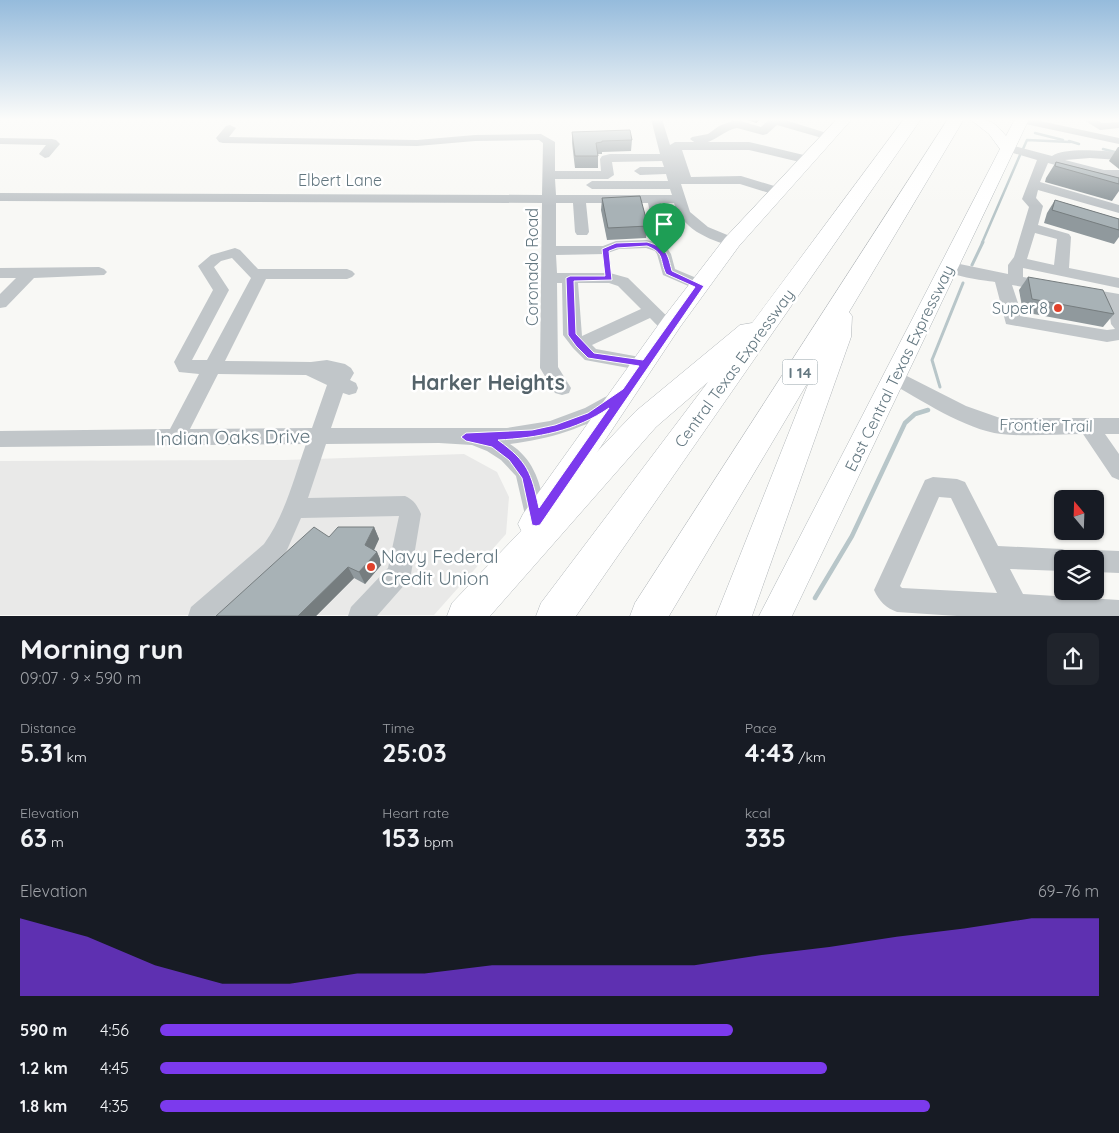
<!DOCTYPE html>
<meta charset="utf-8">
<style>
body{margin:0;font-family:Quicksand,sans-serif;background:#20242c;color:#f1f3f6;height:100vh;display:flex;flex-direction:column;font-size:19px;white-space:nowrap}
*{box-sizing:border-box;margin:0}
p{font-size:16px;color:#9ea1a6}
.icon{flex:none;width:28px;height:28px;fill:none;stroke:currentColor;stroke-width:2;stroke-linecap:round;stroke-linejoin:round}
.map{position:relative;height:616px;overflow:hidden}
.side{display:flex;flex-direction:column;background:#171b24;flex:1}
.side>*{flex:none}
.needle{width:32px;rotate:341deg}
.fabs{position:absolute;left:1054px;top:490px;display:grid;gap:10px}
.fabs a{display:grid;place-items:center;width:50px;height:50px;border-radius:8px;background:#171b24;box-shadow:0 1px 4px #0004;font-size:25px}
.pin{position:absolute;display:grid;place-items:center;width:42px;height:42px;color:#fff;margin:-51px -21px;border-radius:50% 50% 50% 0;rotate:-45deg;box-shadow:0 0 5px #0007}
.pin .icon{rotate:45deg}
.round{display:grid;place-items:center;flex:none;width:52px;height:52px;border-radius:8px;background:#20242c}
.headline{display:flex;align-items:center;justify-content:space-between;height:85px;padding:0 20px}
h1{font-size:28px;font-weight:700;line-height:38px}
.metrics{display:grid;grid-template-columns:repeat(3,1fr);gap:8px;height:85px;padding:5px 20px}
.metrics div{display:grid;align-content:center}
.metrics b{font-size:25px;font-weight:700}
.metrics small{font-size:14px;font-weight:400}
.metrics p{font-size:14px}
.chart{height:140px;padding:10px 20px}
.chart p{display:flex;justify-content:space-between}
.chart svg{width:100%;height:90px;margin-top:5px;fill:#7c3aed;opacity:.7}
ul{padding:0 20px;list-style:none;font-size:16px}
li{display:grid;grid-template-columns:80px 60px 1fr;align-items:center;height:38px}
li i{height:12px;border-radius:6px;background:#7c3aed}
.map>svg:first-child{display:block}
</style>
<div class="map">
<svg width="1119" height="616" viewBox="0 0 1119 616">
<rect width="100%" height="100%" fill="#f8f8f5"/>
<path fill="#e9e9e8" d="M464,454L497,472L509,497L506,534L434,615H0V461L285,460Z"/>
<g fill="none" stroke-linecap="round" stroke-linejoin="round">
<g stroke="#b8c6c9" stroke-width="2.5">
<path d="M1035,133L1063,140"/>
<path d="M1069,141L1079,144"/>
<path d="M1023,149L1027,140L1070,142"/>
<path d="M1103,149L1119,153"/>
<path d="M982,243L1020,155"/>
</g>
<g stroke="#b8c6c9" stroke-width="3">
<path d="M972,265L983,242"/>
<path d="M940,387L932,360L963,283"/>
</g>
<path stroke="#b8c6c9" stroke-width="4.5" d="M815,598L852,536L905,423L915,414L928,410"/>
<defs>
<g id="major">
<path d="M837,119H852L739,246L680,327L543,534L533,538L523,534L518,524L523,514L664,317L725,238Z"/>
<path d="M970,119C989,119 994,121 1006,136L1015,119H1029L792,616H759L1000,149L989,134Z"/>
</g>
<g id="highway">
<path d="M904,119H921L576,616H536L541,603L708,382L656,427L490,616H447L452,603L636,411L740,325L752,323Z"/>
<path d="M948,119H964L849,312L852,316L851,337L752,616H716L811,377L669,616H630L635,603Z"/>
</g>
</defs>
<use href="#major" stroke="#b2b8bb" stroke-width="1"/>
<use href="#highway" stroke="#b2b7ba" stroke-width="1"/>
<g fill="#c1c6c9" fill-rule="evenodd">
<path d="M651,119H662L670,145L675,142H749L812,157L814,160L808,164L749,150H682L691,177L741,176L784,189L785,192L779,196L740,184H681L690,212L708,227L737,239L739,242L737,245L732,246C708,240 681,228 674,203H661L668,232L666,235H656L654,232L648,203H586L589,232L587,235H577L575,232L573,203H556V246H603L616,241L647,240L665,245L671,254L675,269L706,282L708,286L706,290L700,291L663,275L657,254L655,251L646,248L619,249L605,254L556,255L557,273H610L628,278L678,327L676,331C664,335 658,326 650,318L592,345L596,349L651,359L654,364L651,369L645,371L585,360L573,348L563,335L562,283H557L558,367L571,388L569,393L562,395L555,393L540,368L542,203L0,201V193L542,195L543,143L539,140L475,141L417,146L223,143L219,142L216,138L226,126L230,125L236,128L229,137L417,140L475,135L541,134L555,142V171H601L600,159L602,156L610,154H660ZM662,161L664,167H640L634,171L640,175L666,174L668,181H592L586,185L592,189H670L672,195H556L555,179H608L614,175L612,162ZM578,283H609L618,286L641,309L582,336Z"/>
<path d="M770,119H782L833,135L835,137L829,140L777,125L767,134L763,135L737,128C722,130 705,153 690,139L692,137L708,134L719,126L732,121H741L761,127Z"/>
<path d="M1010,119H1031L1119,138V144L1011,121Z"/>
<path d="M1082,119H1095L1102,123L1119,122V128L1100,130Z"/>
<path d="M0,138L52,139L56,140L60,144L49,157L45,158L39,154L46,145L0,144Z"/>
<path d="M1007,144L1052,156C1064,147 1103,151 1119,152V160L1090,158L1065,160L1104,170H1119V178H1104L1048,163L1040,182L1119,205V213L1038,190L1036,198L1043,206L1038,225L1069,234L1071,237L1069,268L1119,278V288L1023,268V277L1051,282L1053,286L1051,290L1045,291L1012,285L1020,309V316L1107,330L1115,329L1111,324L1108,303L1078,297L1076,293L1078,289L1084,288L1119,294V340L1107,342L1006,324L995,282C983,280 949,277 942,267L945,264L950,262L1008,274V265L1014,257L1029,207L1022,199L1037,160L1003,150L1001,148L1003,146ZM1035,233L1057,239L1054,265L1027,259Z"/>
<path d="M235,248L240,250L258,269H347L352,271L355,274L352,277L347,279H266L225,361L311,362L327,360L345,364L351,368L354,373L350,380L356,383L358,388L356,393L349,395L343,393L331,428H507L550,421L585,408L605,397L612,395L619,397L621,402L619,407C585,428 550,439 510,444C532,458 540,480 544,505C546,514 548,520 544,528L536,531L528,528L516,476L501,460L487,451L472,445L439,443L326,444L308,498L405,496C414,500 417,505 421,514L411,574L407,582L377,616H348L351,607L388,568L399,516L301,518L287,550L280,560L221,616H188L191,607L264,544C285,515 294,478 306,444L0,447V431L170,429L199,374L179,372L174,362L213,290L198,266L211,255ZM232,258L251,278L207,360H192L229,290L214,267L221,261ZM218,374L306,375L327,385L312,428L190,429Z"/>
<path d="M99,267L104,269L107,272L104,275L34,278L6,307L0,308V294L16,278H0V268Z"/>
<path d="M895,370L966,406L1000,418H1119V434H1105L1119,454V480L1112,477L1083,434C1056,434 1028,437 1001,434C966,430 919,399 889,382L886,377L889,372Z"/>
<path d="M933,477L957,479L965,482L998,546L1062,549L1070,552L1073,559H1062V571L1010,569L1023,594L1119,600V616H957L897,612C886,608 879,601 874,590L925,480ZM939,497L951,498L997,593L902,588L900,586Z"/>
<path d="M1095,550L1119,551V573L1095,572V559H1084L1087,553Z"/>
</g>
<use href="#major" fill="#fff" fill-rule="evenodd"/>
<use href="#highway" fill="#fff" fill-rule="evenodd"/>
</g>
<g fill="#90999d">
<path d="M744,119H761L756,123Z"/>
<path d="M572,132L632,140L631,151L602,152V154H598V168H575L572,143Z"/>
<path d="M1118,147H1119V169L1109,161Z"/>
<path d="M1056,162L1119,178V191L1112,201L1045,182L1046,178Z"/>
<path d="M602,198L648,226L646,238L607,240L601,210Z"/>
<path d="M1055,200L1119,219V237L1114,244L1044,223L1047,213Z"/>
<path d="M1028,277L1114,314L1103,327L1023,312L1019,290Z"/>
<path d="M374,527L379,539L373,550L377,552L382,564L365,584L354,578L316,616H216L329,537Z"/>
</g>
<g fill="#767d7f">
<path d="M756,119H761L756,123Z"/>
<path d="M374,527L379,539L371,557L365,545Z"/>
<path d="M377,552L382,564L365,584L359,572Z"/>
<path d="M348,567L354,578L316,616H298Z"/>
</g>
<g fill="#a8b2b6" stroke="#767d7f">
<path d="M630,130L632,140L602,141V142L596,143L598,156H575L572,132Z"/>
<path d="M1056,162L1119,178V184L1055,166Z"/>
<path d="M640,196L648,226L608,228L602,198Z"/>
<path d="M1055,200L1119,219V230L1052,210Z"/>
<path d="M1028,277L1103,290L1114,314L1032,299Z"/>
<path d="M314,527L329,537L338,527H374L365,545L377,552L359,572L348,567L298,616H216Z"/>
</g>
<linearGradient id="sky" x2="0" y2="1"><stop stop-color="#95bbdc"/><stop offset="0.58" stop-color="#fcfcfa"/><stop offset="1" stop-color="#fcfcfa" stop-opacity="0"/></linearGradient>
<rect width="1119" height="206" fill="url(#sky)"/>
<path fill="#7c3aed" stroke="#fff" fill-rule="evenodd" d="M647,242C667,248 667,252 672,271L704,286L540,525L536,526L532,525L522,478L509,460L492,447L466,441L461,437L466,433L532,430L555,425L588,413L623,389L639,366L588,358L576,346L568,335L566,278L570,276H605L602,249L616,243ZM647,246C665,253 659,259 666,274L695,287L643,360L594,353L576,334L574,281L612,280L609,251L617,248ZM609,408L539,508C531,472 528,462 498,440C537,438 576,431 609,408Z"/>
<g fill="#e1422c" stroke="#fff" stroke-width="2">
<circle cx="1058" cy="308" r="5"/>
<circle cx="371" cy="567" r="5"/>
</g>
<g text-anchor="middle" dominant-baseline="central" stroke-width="5" stroke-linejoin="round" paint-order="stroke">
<rect fill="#fff" stroke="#92a0a6" stroke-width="1" x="782.5" y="359.5" width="35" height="25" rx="4"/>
<g font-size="15" font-weight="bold" fill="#637780">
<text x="800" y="372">I 14</text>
</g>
<g font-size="16" fill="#637780" stroke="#fff">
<text x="340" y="180">Elbert Lane</text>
<text transform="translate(532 267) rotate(-90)">Coronado Road</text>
<text transform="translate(734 368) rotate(-54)">Central Texas Expressway</text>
<text transform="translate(899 368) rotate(-64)">East Central Texas Expressway</text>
<text transform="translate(1046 425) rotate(1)">Frontier Trail</text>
</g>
<g font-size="16" fill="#637780" stroke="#fff" text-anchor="end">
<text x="1048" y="308">Super 8</text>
</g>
<g font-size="19" fill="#637780" stroke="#fff">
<text transform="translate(233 437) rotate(-1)">Indian Oaks Drive</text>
</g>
<g font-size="19" fill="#637780" stroke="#fff" text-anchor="start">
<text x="381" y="556">Navy Federal<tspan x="381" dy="22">Credit Union</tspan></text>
</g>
<g font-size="21" font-weight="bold" fill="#55646b" stroke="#fff">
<text x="488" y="382">Harker Heights</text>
</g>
</g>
</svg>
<div class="fabs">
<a><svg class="needle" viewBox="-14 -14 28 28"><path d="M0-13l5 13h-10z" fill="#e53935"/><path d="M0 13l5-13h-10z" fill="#9ea1a6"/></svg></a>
<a><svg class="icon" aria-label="layers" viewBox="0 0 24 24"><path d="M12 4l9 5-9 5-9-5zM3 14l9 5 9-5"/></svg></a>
</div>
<div class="pin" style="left:664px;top:254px;background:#1e9e55"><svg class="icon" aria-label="arrive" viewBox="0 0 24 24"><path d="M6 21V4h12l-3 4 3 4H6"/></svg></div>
</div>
<section class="side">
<div class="headline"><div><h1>Morning run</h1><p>09:07 · 9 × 590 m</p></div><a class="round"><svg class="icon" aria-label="share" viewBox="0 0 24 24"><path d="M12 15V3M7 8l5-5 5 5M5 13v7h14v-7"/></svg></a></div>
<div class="metrics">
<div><p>Distance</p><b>5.31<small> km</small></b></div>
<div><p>Time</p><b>25:03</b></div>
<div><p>Pace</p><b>4:43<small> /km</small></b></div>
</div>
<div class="metrics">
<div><p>Elevation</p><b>63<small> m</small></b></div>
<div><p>Heart rate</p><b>153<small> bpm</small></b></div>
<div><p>kcal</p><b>335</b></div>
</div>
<div class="chart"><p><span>Elevation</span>69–76 m</p>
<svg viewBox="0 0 160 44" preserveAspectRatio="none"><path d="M0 44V6L10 15L20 29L30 38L40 38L50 33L60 33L70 29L80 29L90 29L100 29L110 24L120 20L130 15L140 11L150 6L160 6V44z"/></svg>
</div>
<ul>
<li><b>590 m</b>4:56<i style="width:61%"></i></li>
<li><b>1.2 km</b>4:45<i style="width:71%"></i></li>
<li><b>1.8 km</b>4:35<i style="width:82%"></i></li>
</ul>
</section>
